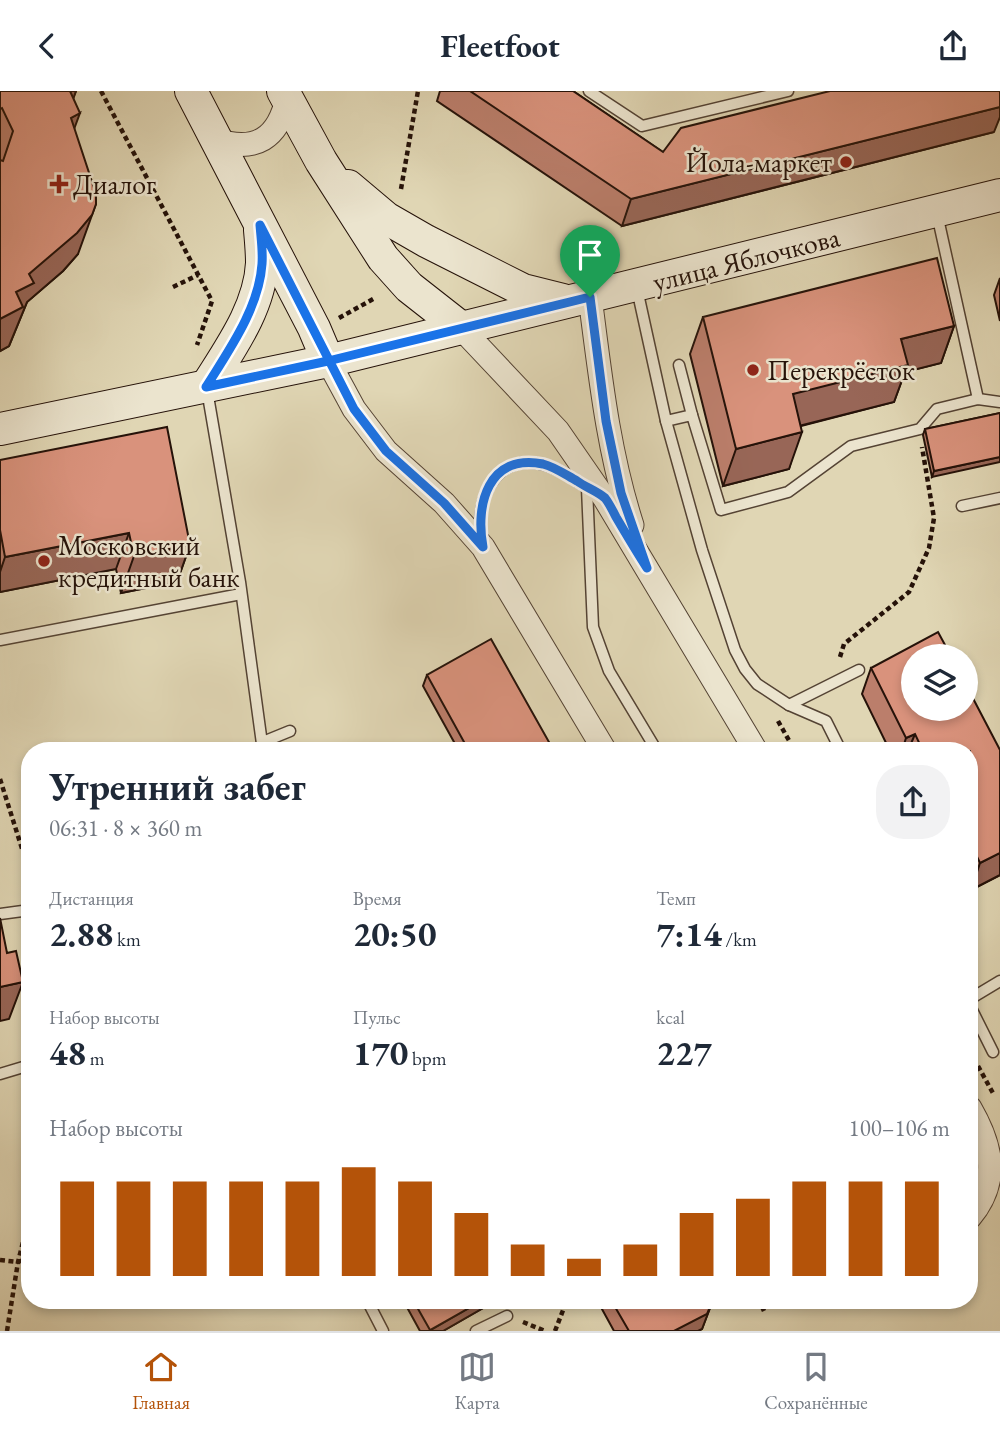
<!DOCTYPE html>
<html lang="ru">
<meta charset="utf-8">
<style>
body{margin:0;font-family:"EB Garamond",serif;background:#f2f2f3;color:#1f2937;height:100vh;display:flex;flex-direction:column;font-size:26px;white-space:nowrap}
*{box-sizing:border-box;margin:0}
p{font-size:23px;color:#747a83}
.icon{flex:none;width:38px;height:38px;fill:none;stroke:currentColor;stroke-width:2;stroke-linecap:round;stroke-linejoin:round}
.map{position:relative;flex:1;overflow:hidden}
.details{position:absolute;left:21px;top:651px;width:957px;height:567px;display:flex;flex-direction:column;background:#fff;border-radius:28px;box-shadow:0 4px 10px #0003}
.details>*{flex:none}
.buttons{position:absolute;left:901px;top:553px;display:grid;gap:14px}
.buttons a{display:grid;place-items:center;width:77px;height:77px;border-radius:50%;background:#fff;box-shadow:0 4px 10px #0003;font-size:35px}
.pin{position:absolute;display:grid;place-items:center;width:60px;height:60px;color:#fff;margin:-72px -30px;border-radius:50% 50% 50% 0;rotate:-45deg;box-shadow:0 0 7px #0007}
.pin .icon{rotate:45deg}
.round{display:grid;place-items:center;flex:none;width:74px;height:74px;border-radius:28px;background:#f2f2f3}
.overview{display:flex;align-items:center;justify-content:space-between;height:119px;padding:0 28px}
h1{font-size:38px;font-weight:700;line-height:52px}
.stats{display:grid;grid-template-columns:repeat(3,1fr);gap:10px;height:119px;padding:7px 28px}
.stats div{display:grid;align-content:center}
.stats b{font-size:35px;font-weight:700}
.stats small{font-size:19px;font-weight:400}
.stats p{font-size:19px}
.chart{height:196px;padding:14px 28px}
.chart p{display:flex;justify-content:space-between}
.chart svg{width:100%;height:126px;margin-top:7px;stroke:#b45309;stroke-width:6}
header{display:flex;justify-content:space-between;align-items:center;height:91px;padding:0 28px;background:#fff;font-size:32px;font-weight:700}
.dock{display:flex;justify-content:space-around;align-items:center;height:98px;border-top:2px solid #e0e1e3;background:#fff;font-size:19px;color:#747a83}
.dock a{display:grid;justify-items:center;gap:4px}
.dock .current{color:#b45309}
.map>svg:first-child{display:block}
</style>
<header><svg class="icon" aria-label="back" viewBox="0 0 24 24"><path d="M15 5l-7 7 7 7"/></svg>Fleetfoot<svg class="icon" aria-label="share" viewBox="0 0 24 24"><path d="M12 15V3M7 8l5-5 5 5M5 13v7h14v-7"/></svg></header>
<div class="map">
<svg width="1000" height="1240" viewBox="0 0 1000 1240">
<rect width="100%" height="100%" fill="#e0d6b4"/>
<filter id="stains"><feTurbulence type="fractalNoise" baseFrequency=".00286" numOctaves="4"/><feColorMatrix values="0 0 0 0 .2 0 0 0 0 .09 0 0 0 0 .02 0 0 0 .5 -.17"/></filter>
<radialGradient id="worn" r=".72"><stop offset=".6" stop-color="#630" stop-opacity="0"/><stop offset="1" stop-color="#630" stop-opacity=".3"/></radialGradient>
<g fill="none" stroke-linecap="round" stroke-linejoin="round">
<defs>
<g id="lane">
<path d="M589,0L642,35L788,0"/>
<path d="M937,123L978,308"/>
<path d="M637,198L666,330L702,459L735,559L745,578L757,593L789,614L826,630L841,660"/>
<path d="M679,274L692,324"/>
<path d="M207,299L240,491L263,660"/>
<path d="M666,330L692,324L721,419L788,401L851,355L920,338L937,318L978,308L1000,311"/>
<path d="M585,389L587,397L593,536L609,580L657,660"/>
<path d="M962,415L1000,407"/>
<path d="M482,449C474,408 496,360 545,374C560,378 575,389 588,397"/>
<path d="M0,549L241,503"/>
<path d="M789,614L859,579"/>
<path d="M263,651L290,640"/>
<path d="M0,823L30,819"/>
<path d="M970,908L1000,890"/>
<path d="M970,915L993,961"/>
<path d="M0,983L30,974"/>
<path d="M367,1209L383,1240"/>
<path d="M476,1240L507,1225"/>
</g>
<g id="street">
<path d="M216,49C256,62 278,47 287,8"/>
<path d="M590,206C600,283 608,360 632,434"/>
<path d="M460,236L558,340L605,408L756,660"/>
<path d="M328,270L354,318L386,360L444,412L483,456L605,660"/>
<path d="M970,1017C992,1055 1000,1090 970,1126"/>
</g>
<g id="secondary">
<path d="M191,0L314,237L328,270"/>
<path d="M283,0L321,70L383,167L409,196L460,236"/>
<path d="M348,95L386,127L426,150L523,199L563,209"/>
<path d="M206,296C229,259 260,217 262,172C262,161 261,150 260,139"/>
<path d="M0,338L328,270L1000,104"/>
</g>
</defs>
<use href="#lane" stroke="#544334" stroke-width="13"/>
<use href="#street" stroke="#544334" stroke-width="25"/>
<use href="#secondary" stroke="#251209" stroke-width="34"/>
<g stroke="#251209" stroke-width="4.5" stroke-dasharray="5 3.5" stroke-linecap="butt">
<path d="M101,0L212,210L197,254"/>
<path d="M401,98L418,0"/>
<path d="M173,196L198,184"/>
<path d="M339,227L375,207"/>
<path d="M840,566L844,553L909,501L929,457L934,427L922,356"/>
<path d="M778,630L795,660"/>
<path d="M0,688L30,783"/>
<path d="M978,975L994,1004"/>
<path d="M0,1169L18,1171L30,1166"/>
<path d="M759,1209L764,1220"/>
<path d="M523,1231L545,1240"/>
<path d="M7,1240L18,1171L30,1123"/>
<path d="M555,1240L567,1209"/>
</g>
<use href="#lane" stroke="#ebe4ce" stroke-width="10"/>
<use href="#street" stroke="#ebe4ce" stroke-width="23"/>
<use href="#secondary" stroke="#ebe4ce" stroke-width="32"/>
</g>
<g fill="#bb7e6b" stroke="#251209" stroke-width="2">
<path d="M0,0H76L73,7L78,163L63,180L27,211L9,255L0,260Z"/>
<path d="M440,0H573L663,61L994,41L622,135L437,10Z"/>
<path d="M1000,187V230L994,204Z"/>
<path d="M703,226L954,235L941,272L905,281L894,311L801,335L789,378L723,395L690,263Z"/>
<path d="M1000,322L932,386L923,344L925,338Z"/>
<path d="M0,369L190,454L177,491L121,502L116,478L0,501Z"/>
<path d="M871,577L1000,659V784L971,799L970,796V660H890L862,603Z"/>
<path d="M427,584L554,660H459L423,595Z"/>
<path d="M403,1209H497L443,1240H420Z"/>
<path d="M597,1209H713L702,1238L698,1240H614Z"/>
</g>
<g fill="#986657" stroke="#251209" stroke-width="2">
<path d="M69,0H76L64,34Z"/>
<path d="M1000,16V26L994,41L622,135L631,108Z"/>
<path d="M80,22L66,60L71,27Z"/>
<path d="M96,113L78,163L63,180L27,211L9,255L0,260V228L16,201L29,183Z"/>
<path d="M954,235L941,272L905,281L894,311L779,340L793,303L901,248Z"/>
<path d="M802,341L789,378L723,395L736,358Z"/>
<path d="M1000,366V371L932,386L934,380Z"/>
<path d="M129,442L116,478L0,501V481L5,466Z"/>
<path d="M190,454L177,491L121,502L134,465Z"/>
<path d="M915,643L908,660H902L906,647Z"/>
<path d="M1000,762V784L971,799L980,772Z"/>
<path d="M23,891L9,928L0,930V896Z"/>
<path d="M483,1209H497L443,1240H429Z"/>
<path d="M713,1209L702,1238L698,1240H674Z"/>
</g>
<g fill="#d9927c" stroke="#251209" stroke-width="2">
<path d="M0,0H70L80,22L71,27L96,103V113L92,124L77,142L29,183L34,192L16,201L23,216L0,228V69L3,70L13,40L2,17L0,18Z"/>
<path d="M470,0H573L663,61L681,37L830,0H1000V16L631,108Z"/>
<path d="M937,167L954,235L901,248L908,274L793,303L802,341L736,358L703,226Z"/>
<path d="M1000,322V366L934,380L925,338Z"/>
<path d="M167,336L190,454L134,465L129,442L5,466L0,439V369Z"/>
<path d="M938,541L951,565H914V618H966V594L1000,659V762L980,772L970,751V660H923L915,643L906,647L871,577Z"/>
<path d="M491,548L554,660H469L427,584Z"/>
<path d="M0,827L7,862L16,860L23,891L0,896Z"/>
<path d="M413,1209H483L430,1239Z"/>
<path d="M611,1209H713L707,1223L674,1240H629Z"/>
</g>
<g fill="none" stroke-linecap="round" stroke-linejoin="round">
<defs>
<path id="route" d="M590,206L328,270L206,296C229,259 259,217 262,173C263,160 261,147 260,134L354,318L386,360L444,412L483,456C475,414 488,362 543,373C555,376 566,384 577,390C585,396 597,400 605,407C609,412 613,420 616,426C626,443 636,460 647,477L621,402L606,330L590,206"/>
</defs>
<use href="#route" stroke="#fff" stroke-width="14"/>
<use href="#route" stroke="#1a73e8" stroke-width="9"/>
</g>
<g fill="#8f2418" stroke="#ebe4ce" stroke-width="2.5">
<circle cx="846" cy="71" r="7"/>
<path d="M55.5 82.5h7v7h7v7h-7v7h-7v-7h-7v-7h7z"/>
<circle cx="753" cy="279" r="7"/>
<circle cx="44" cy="470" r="7"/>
</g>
<g text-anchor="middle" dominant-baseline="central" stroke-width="5" stroke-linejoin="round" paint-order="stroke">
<g font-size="28" fill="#251209" stroke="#ebe4ce" text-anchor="start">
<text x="832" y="71" text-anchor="end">Йола-маркет</text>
<text x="73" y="93">Диалог</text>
<text x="767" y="279">Перекрёсток</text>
<text x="58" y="454">Московский<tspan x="58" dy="32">кредитный банк</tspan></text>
</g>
<g font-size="28" fill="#251209" stroke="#ebe4ce">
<text transform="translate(746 168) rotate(-14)">улица Яблочкова</text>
</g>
</g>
<rect width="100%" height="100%" filter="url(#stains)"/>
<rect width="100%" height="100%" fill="url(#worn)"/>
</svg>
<div class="buttons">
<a><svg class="icon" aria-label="layers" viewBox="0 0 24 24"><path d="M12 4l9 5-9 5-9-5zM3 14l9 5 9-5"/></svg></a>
</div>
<div class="pin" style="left:590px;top:206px;background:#1e9e55"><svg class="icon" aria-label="arrive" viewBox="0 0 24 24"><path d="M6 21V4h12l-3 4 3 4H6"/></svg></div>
<section class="details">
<div class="overview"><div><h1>Утренний забег</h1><p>06:31 · 8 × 360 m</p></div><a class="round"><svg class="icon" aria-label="share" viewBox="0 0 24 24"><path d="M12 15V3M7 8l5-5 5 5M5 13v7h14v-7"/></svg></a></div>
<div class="stats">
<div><p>Дистанция</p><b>2.88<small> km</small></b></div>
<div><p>Время</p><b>20:50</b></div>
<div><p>Темп</p><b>7:14<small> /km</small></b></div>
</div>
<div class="stats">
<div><p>Набор высоты</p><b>48<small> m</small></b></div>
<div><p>Пульс</p><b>170<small> bpm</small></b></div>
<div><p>kcal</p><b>227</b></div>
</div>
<div class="chart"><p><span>Набор высоты</span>100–106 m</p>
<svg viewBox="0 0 160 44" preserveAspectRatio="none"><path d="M5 44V11M15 44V11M25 44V11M35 44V11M45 44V11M55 44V6M65 44V11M75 44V22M85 44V33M95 44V38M105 44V33M115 44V22M125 44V17M135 44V11M145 44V11M155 44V11"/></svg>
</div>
</section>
</div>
<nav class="dock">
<a class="current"><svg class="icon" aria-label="home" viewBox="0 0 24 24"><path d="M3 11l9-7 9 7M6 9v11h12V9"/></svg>Главная</a>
<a><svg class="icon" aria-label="map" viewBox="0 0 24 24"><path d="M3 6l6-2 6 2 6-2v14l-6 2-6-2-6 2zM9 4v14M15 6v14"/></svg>Карта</a>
<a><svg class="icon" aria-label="saved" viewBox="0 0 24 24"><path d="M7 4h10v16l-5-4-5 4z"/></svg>Сохранённые</a>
</nav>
